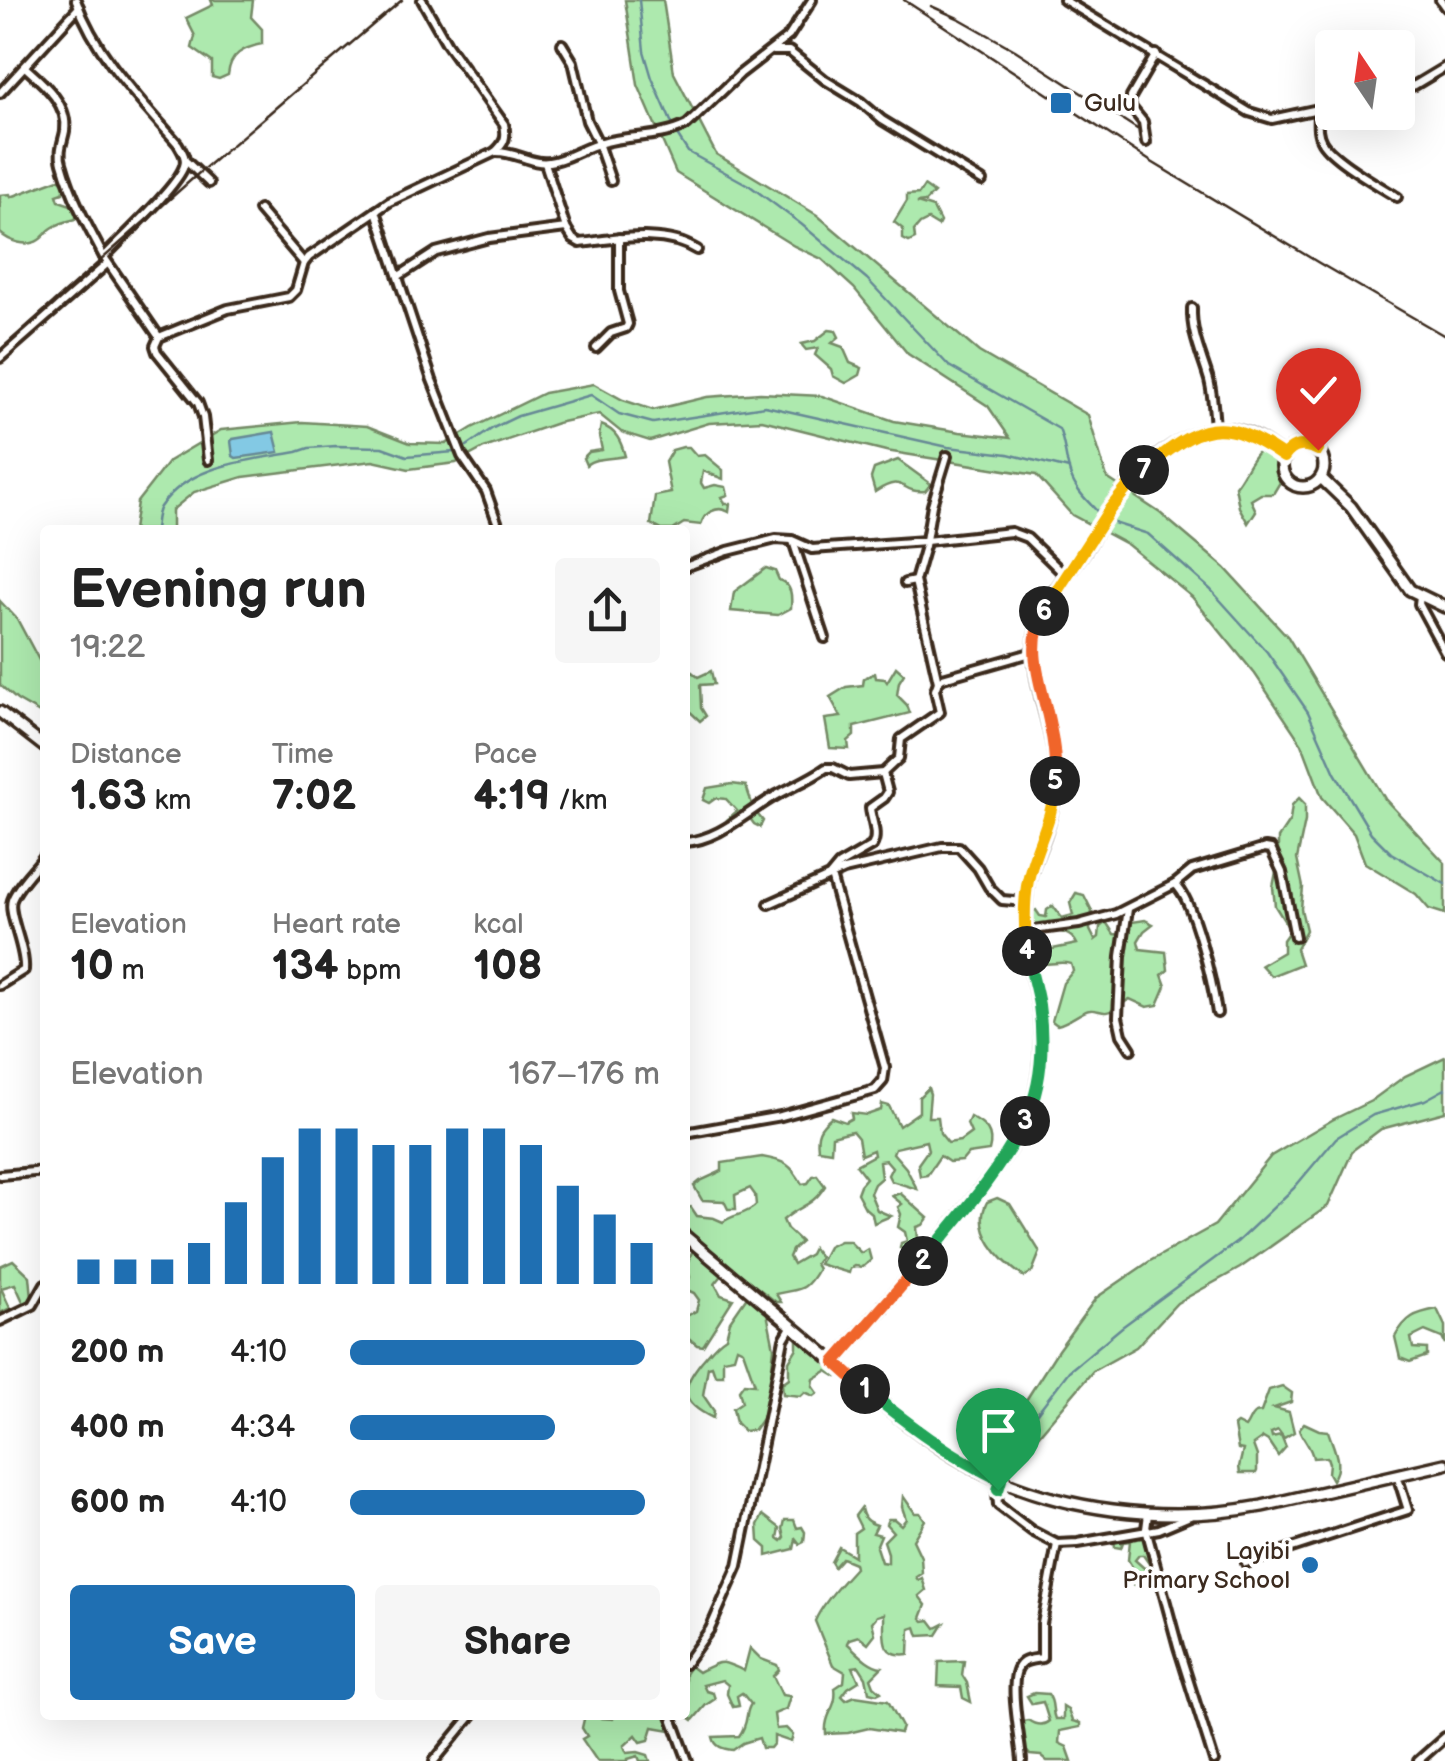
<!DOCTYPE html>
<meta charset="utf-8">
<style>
body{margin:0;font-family:"Balsamiq Sans",sans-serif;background:#f6f6f6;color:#222;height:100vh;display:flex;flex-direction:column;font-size:38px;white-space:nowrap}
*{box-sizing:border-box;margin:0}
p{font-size:32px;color:#767676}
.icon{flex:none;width:55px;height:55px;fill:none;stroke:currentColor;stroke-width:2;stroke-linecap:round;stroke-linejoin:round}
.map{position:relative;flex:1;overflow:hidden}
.side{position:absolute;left:40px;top:525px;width:650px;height:1195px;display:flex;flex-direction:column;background:#fff;border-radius:10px;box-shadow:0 10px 40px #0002}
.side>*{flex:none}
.needle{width:65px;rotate:347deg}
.fabs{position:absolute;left:1315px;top:30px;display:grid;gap:20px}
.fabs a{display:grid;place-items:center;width:100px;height:100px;border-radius:10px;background:#fff;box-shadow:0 10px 40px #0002;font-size:50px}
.pin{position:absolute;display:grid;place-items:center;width:85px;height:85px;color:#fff;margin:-102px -42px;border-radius:50% 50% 50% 0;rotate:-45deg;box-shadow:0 0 10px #0007}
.pin .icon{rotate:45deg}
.km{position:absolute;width:50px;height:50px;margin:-25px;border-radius:50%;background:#222;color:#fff;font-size:28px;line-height:50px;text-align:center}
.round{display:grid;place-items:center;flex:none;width:105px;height:105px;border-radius:10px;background:#f6f6f6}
.head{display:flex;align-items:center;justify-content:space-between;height:170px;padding:0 30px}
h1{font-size:55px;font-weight:700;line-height:75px}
.stats{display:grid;grid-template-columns:repeat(3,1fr);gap:15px;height:170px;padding:10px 30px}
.stats div{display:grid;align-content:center}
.stats b{font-size:42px;font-weight:700}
.stats small{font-size:28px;font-weight:400}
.stats p{font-size:28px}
.chart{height:280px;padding:20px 30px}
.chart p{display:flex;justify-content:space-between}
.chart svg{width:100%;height:180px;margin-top:10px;stroke:#1f6fb2;stroke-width:6}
.action{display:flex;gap:20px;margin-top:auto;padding:20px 30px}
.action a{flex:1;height:115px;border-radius:10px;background:#1f6fb2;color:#fff;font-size:40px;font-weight:700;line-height:115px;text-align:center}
.action a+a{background:#f6f6f6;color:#222}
ul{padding:0 30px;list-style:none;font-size:32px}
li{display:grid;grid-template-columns:160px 120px 1fr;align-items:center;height:75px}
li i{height:25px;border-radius:12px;background:#1f6fb2}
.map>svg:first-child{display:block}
</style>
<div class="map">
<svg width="1445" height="1761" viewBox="0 0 1445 1761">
<rect width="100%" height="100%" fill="#fff"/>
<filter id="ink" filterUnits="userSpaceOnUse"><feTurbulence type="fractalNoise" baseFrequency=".01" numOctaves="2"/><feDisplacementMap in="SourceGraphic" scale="20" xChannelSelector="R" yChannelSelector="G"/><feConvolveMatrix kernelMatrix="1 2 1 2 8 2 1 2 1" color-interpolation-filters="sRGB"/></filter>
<g filter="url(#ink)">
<g fill="#ade9ae" stroke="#748a66" stroke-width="2.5">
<path d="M211,0H253L251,17L262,29V44C243,48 230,54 228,75L219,79L212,77V62L192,48L195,36L186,18L213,5Z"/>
<path d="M625,0H663L674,73L716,154L817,215L979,352L1088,415L1107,478L1160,513L1225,568L1288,637L1385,799L1445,863V914L1429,909L1416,894L1365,863L1354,834L1322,797L1302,744L1255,674L1192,597L1128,545L1072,515L1036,475L886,451L762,420L709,423L650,441L621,432L599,414L557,423L484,448L456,463L409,469L373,461L243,477L194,492L172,510V530H133L137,502L169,461L221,430L302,422L367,426L410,443L446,444L472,428L544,393L594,384L623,400L653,410L707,397L760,393L822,396L894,421L960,432L1010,438L988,406L908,354L854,288L822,259L794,246L676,173L638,85Z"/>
<path d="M59,179L65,185L63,193L57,195L59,201L71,205L76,211V219C67,221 59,223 52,228C47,231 44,237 39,240C27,248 9,241 0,233V195L10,194L11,197Z"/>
<path d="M924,186L934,193L925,202L917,203L933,208L940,222L938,226L928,220L920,224L914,231L915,239L909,242L903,239V229L894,222L907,201V195L919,194Z"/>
<path d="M829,330L836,331L839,337L832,343L843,347L850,363L862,368L860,375L846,383L833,376L831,369L815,355L818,348L806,350L801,344L815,341Z"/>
<path d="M601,425C616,430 621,441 625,456C612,459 595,457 586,465L583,458L589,452L602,450L599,436Z"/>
<path d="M683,447H689L697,456L705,455L723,470V479L703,471L701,483L704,488L715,485L726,487L728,495L722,497L725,504H730L729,512C718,505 704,512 701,525L684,523L673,530H662L651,524L655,496L671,493L665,462L672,450Z"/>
<path d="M1260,450L1270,452L1288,469L1273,494H1261L1251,500L1256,511L1248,523L1239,507L1235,486C1245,474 1248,461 1260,450Z"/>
<path d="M898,460L931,484L925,491C899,494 906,472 875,492L871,478L874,469Z"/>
<path d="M766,568L775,571L779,580C792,585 792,595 791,608L778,615L731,611L734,592Z"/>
<path d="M0,601L17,619L40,662L45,667V716L17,700L0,685Z"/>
<path d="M896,667L904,674L899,682L897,695L907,705L910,713L854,727V736L848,741L849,749L830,748L825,719L841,717L830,697L846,687L863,685L864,678L875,673L876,678L885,679L887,682Z"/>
<path d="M711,671L714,684L700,685L701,708L706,716L700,721L685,707V678L692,672L698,677Z"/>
<path d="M732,784L746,786L754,810L763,821L760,827L754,824L749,817L739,821L728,819L737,811L726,799L716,798L709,803L703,800L707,788Z"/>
<path d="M1299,798L1305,804V821L1297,859L1303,887L1301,909L1306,930L1296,949L1301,964L1271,976L1261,965L1283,952V940L1290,930L1275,906L1273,887L1278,862V838L1290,820L1292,805Z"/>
<path d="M1076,893L1084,895L1092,911L1090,930L1095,940L1099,937L1100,927L1106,922L1114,934L1129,936L1132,922L1145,920L1153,924L1144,931L1138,941L1140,949L1166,952L1168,970L1162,975L1166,986L1158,1005L1147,1007L1130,999C1121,1003 1117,1011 1107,1012C1102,1013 1096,1009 1090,1010C1081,1011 1070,1022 1057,1025L1052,1021L1063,983L1073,971L1071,964C1058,960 1050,967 1036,962L1038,952L1077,944C1069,927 1048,933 1032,927V912L1036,910L1040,916L1046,917L1047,910L1053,906L1062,918L1073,915L1070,903Z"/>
<path d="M1445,1057V1112L1381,1129L1353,1150L1328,1206L1240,1268L1177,1303L1136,1347L1093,1371L1032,1443H1010L1012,1422L1058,1350L1096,1298L1150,1261L1215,1225L1271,1156L1332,1120L1371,1101L1405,1076Z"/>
<path d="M928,1088L930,1094L928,1117H938L940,1133L948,1143L960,1141L971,1133L967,1124L970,1117C986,1125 994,1133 989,1151L968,1154L962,1161L949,1162L940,1156L927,1175L920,1176L918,1164L928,1150L926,1141L895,1148L893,1153L906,1168L917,1189L891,1181L888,1175L892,1167L886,1160L879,1161L881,1178L874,1184L870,1193L877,1210L891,1216L874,1223L872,1214L865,1208L857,1193L860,1185L866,1178L856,1165L874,1155L873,1150L861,1155L858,1138L852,1131L832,1136L831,1151L818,1149C816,1133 819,1127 831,1117L845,1122L852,1118L851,1113L867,1115L881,1110L882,1104L889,1106L899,1126L919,1112V1097Z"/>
<path d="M762,1157C785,1161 791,1164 802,1184L808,1183L813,1176L817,1175L825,1186C811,1208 801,1204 783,1220L787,1229L801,1242L792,1250L789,1257L793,1264L810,1254L813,1248L820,1257L815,1264L818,1269C804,1294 799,1288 776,1294L781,1302H776L685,1231V1208L691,1207L697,1216L714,1218L723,1222C733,1214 747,1215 756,1205L755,1195L750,1188L735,1195L736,1209H728L724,1201L702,1200L694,1186L700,1181L722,1171V1163Z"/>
<path d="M900,1193L928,1218L923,1225L917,1227L918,1240L908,1250L900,1248L901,1243L907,1241L905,1232L898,1227L901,1214L898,1207L902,1204L892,1196Z"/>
<path d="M997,1198L1010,1204L1040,1252L1032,1272L1024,1277C1000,1260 972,1231 987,1202Z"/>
<path d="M840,1241H849L861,1253L868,1249L871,1260L863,1267L855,1266L850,1269L849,1273L819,1264L828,1247Z"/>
<path d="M694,1248L725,1272L715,1284L721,1295L733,1299L703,1346L697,1345L685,1335V1317L696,1311L699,1300L694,1293L685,1289L690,1277C685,1266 689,1258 694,1248Z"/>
<path d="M13,1260L30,1276L32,1298L25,1306L15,1284L1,1288L10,1308L0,1313V1266Z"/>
<path d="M750,1292L766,1308L774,1348L770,1385L764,1416L754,1430L744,1431L736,1423L733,1408L742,1402L739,1390L744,1383L755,1384L743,1350L737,1347L734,1357L723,1359V1375H715L712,1366L708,1367L703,1395L714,1411L713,1418C679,1402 680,1388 702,1361C710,1352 716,1343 726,1337L730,1321Z"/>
<path d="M1437,1309L1445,1326V1344L1442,1338L1425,1331L1411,1338L1413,1348L1427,1349V1356L1410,1362L1400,1358L1395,1337C1406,1317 1415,1313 1437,1309Z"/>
<path d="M797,1340L809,1344L844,1372L837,1377L827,1371L814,1379L813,1386L818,1393L814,1396L805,1392L801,1396L783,1394L782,1383L789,1378V1361L797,1348Z"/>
<path d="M1282,1386L1292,1393L1291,1402L1274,1408L1289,1412L1294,1432L1284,1438L1278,1430L1271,1433L1272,1437L1281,1435L1286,1447L1278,1456L1268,1441L1263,1438L1253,1445L1257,1456V1471L1256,1473H1240L1239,1467L1243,1450L1238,1449L1234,1426L1237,1424L1245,1428C1252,1419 1249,1413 1261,1412L1269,1390Z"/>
<path d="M1304,1423L1319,1430L1328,1431C1333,1447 1344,1465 1332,1480L1328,1473L1329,1463L1327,1457L1313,1458C1311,1446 1303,1440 1299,1429Z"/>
<path d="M903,1496L915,1513H920L925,1520L913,1540L921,1557L922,1573L916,1577L918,1580L922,1578L926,1590L919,1596L926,1605L921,1618L924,1621L930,1620L936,1628L944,1624L937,1635L919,1636L916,1627L910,1629L909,1654C878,1658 885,1634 884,1614L877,1616L872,1622L875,1634L868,1643L859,1636L849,1639L847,1643C857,1652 869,1666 882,1667L871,1678L874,1686L881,1692L877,1694L869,1692L866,1677L859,1666L853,1667L859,1681L848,1688L842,1696L846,1700L855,1696L888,1701L902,1727L900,1733L869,1728L848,1733L826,1734C824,1713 838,1708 835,1688L844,1682L845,1672L833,1665L815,1621C822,1604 842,1582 855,1568L854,1563L842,1558L834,1567L831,1562L839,1547L854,1556V1533L861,1528L855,1516L861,1508C863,1519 867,1522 877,1525L873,1533L881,1535L876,1547L881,1562L888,1563V1553L884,1541L893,1532L886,1524L888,1519H894L901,1525L906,1519L902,1507Z"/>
<path d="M763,1515L780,1528L778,1538L782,1541L785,1537L783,1529L785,1520H794L797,1528L802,1527L805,1532L804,1542L800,1544L796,1539L794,1549L767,1556V1548L759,1541L758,1525Z"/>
<path d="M1131,1535H1143L1153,1563L1150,1565L1143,1555H1139L1135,1560L1144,1568H1150L1140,1587L1133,1584L1136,1573L1128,1560L1130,1541L1123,1542L1121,1548L1115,1547L1114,1540Z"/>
<path d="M750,1648L761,1659L777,1665L779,1670L773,1676L782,1695L790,1696L786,1709L774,1714L776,1729L786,1728L793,1735L791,1742L774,1736V1743L770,1748H762L759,1738L743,1743L733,1750C723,1749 715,1747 713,1737L739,1736C750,1721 744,1714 751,1704L742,1693L737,1696L739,1706L733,1707L727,1694L728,1685L722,1680L703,1685L706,1691L713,1693L715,1699L706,1705L693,1720L685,1714V1674L690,1666L698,1672C721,1661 719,1659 744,1671Z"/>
<path d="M964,1661L962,1675L967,1683L971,1702L963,1698L961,1687L938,1686L939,1662Z"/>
<path d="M1034,1693L1048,1694C1055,1703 1051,1710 1055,1719H1063V1707L1068,1710L1072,1721L1080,1723V1727L1060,1731L1059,1743L1067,1747L1072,1761H1047L1041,1756L1030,1755L1025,1749L1022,1721L1028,1720C1035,1725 1042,1727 1049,1721L1043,1702L1032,1704L1027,1696Z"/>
<path d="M585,1715H599L601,1718L613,1719L615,1715H676L680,1724L670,1730L653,1727L649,1740L641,1742L636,1735L624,1746L627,1753L638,1752L648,1755L650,1761H640L638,1756L628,1759V1761H597L582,1739L587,1736L582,1728Z"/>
</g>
<path fill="#83c9e4" stroke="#668995" stroke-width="2.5" d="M274,432L279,452L236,458L233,456L231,441L233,439Z"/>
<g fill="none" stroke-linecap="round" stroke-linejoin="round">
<g stroke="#668995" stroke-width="2.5">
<path d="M639,0L644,51L652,78L677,135L688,152L750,186L801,224L867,279L949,366L1059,429C1067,448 1065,471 1077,488C1083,498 1093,506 1100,515"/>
<path d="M467,446L493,428L518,416L591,395L619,414L653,423L765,406L948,447L1008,454L1069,469"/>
<path d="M1114,523L1148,534L1211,590L1267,652L1308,712L1335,773L1371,833L1391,853L1445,884"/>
<path d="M155,530C156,523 156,513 160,507C190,463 250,461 297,452L309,448L336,446L382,447L407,456L454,452"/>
<path d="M1021,1434L1069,1371L1122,1327L1237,1242L1294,1188L1336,1138L1373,1115L1425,1100L1445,1089"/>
</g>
<defs>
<g id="minor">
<path d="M76,0C96,56 140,100 178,144C182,151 187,158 184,166C178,186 121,239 104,257L159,337"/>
<path d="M1064,0L1249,112L1272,119L1332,106"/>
<path d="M1440,0L1445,7"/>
<path d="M562,44L573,62L587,121L598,143L611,181"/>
<path d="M773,51H789L825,80L861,102L882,120L982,181"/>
<path d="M25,67C43,83 69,104 65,131C63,142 58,151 62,163C71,196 88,227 104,257"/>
<path d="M1398,90L1415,85L1445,67"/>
<path d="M0,93L79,7"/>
<path d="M1318,109C1318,121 1316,132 1322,142C1333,160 1378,185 1397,197"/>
<path d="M1146,142L1143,122L1130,106L1131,97L1156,54"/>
<path d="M495,152C515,151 532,165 549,162C567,160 584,147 602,143C631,134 656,140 687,125L740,74L789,36L812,0"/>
<path d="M187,162L209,183"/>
<path d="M545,163L566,228L573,239L580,243C617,239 664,229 697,250"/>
<path d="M259,210L304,263"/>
<path d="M376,211L432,380L462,456L486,491L500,530"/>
<path d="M399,276L436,252L489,238L566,228"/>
<path d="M1192,308C1191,334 1202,356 1209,380C1213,396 1214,412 1215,429"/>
<path d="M596,348L611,333L626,328L628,324L619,291V238"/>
<path d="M0,358L107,264"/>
<path d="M208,460L203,417L198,403L157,352L155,346L159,337L228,309L289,297L296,290L304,263L309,257L389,202L495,152C505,143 507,137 504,124L447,44L422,0"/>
<path d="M793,541L825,638"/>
<path d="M685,567L728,551L776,539L792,540L812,549L926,541L1011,532L1027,538L1066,576"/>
<path d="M915,581L925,546L932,505L947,456"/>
<path d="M1420,596L1419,604L1445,652"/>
<path d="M938,682L943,678L1034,652"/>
<path d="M685,842C719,840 748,811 777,795C793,786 811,779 826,768H833L849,776L883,773L899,758L901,739L940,712L935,690L938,682L915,581L905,583"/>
<path d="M1175,884L1192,870L1265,848L1271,849L1282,872L1295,937"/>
<path d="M769,904L829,877L839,865L872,846C879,835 871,820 870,808L884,798L888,792L883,773"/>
<path d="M1128,909L1121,956L1118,1017L1122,1035L1131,1049"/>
<path d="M1025,931L1079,924L1116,914L1175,884C1194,900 1213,985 1217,1013"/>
<path d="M0,985L24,970C26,948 7,914 12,900C18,884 35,869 45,855"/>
<path d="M685,1133L781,1116L875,1090L883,1081L885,1068L831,876L844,870L942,847H959L978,868L989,887L1002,900L1026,902"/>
<path d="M0,1175L45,1171"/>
<path d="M0,1321L33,1305L45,1284"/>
<path d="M1001,1480L997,1493L998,1505L1032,1531L1057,1544L1078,1543L1159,1529L1190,1516"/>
<path d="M1148,1514L1146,1529L1178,1647L1214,1761"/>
<path d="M1246,1563L1408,1510L1397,1475"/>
<path d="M685,1664L710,1629L738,1566L784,1339L791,1327"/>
<path d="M671,1715L688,1761"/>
<path d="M434,1761L472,1715"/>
<path d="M1022,1761C1021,1741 1007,1679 1020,1665C1025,1659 1035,1659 1042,1658V1624L1057,1544"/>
<path d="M1418,1761L1445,1737"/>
</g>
<g id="tertiary">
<circle cx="1303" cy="466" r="21"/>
<path d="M1321,478L1351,507L1410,590L1445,607"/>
<path d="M0,712L45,747"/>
<path d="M685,1236C734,1277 783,1318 831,1359C876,1398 919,1438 971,1466C1056,1512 1167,1524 1262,1506L1445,1464"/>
<path d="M835,1362C887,1301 942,1242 990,1177C1006,1155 1024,1131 1032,1105C1041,1073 1043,1041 1039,1008C1037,993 1032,979 1029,964C1025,939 1024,914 1027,888C1030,866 1042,846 1048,824C1054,805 1056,784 1055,764C1053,722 1030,680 1035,638C1038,606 1065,579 1083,553C1093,539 1100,523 1110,508C1137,471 1188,418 1239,431C1255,435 1271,447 1285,457"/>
</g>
</defs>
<use href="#minor" stroke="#3b2a1e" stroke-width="14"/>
<use href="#tertiary" stroke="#3b2a1e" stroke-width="16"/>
<use href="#minor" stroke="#fff" stroke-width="6"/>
<use href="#tertiary" stroke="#fff" stroke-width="9"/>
<g stroke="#3b2a1e" stroke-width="2.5">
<path d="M904,0L1150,161L1319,263L1445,336"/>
<path d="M931,6L960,19L1015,50L1137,129"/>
<path d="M0,350L199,173L402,0"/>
</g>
</g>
</g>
<g fill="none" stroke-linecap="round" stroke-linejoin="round" filter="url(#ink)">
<defs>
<path id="split-1" d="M865,1389C908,1424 950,1456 1001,1480L998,1490"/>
<path id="split-2" d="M865,1389L835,1362L923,1261"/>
<path id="split-3" d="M923,1261C960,1217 999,1172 1025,1121"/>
<path id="split-4" d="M1025,1121C1042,1086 1044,1043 1039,1005C1036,987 1030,969 1027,951"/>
<path id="split-5" d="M1027,951C1024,925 1023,897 1030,872C1039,838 1053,820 1055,781"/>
<path id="split-6" d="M1044,611C1024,650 1043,687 1050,726C1054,744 1056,763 1055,781"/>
<path id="split-7" d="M1044,611L1110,509L1135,478L1144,470"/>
<path id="split-8" d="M1144,470C1200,423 1222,414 1284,457C1293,443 1305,444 1318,450"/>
</defs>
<use href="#split-1" stroke="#fff" stroke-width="20"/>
<use href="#split-2" stroke="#fff" stroke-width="20"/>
<use href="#split-3" stroke="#fff" stroke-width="20"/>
<use href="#split-4" stroke="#fff" stroke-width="20"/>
<use href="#split-5" stroke="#fff" stroke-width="20"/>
<use href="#split-6" stroke="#fff" stroke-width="20"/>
<use href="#split-7" stroke="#fff" stroke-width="20"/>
<use href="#split-8" stroke="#fff" stroke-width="20"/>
<use href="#split-1" stroke="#22a559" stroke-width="12"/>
<use href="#split-2" stroke="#f0652b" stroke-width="12"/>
<use href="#split-3" stroke="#22a559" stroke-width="12"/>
<use href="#split-4" stroke="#22a559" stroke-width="12"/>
<use href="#split-5" stroke="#f5b400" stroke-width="12"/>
<use href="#split-6" stroke="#f0652b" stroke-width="12"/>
<use href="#split-7" stroke="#f5b400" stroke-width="12"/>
<use href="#split-8" stroke="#f5b400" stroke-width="12"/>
</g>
<g fill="#1f6fb2" stroke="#fff" stroke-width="4">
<rect x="1049" y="91" width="24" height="24" rx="5"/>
<circle cx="1310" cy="1565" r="10"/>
</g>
<g text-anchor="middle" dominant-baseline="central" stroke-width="8" stroke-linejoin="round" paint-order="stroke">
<g font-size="25" fill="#3b2a1e" stroke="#fff" text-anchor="start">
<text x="1084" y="103">Gulu</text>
<text x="1290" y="1551" text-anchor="end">Layibi<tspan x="1290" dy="29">Primary School</tspan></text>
</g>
</g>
</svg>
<div class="fabs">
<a><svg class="needle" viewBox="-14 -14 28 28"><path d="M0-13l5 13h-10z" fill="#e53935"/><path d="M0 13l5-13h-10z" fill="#767676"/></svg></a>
</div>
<div class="pin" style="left:998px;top:1490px;background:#1e9e55"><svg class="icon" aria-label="arrive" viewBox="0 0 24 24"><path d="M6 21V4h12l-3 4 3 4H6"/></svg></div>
<div class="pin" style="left:1318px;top:450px;background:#d93025"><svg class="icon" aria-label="check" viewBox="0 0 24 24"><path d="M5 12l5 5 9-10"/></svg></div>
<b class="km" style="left:865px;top:1389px">1</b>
<b class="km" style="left:923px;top:1261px">2</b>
<b class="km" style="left:1025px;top:1121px">3</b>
<b class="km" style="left:1027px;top:951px">4</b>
<b class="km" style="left:1055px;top:781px">5</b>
<b class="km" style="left:1044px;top:611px">6</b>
<b class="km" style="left:1144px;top:470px">7</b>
<section class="side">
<div class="head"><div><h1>Evening run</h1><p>19:22</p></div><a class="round"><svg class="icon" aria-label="share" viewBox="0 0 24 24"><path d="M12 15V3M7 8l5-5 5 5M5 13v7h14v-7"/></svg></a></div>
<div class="stats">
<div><p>Distance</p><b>1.63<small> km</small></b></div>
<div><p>Time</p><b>7:02</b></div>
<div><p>Pace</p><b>4:19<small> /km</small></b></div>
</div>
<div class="stats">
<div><p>Elevation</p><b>10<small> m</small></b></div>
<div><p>Heart rate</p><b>134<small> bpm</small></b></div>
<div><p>kcal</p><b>108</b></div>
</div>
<div class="chart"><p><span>Elevation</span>167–176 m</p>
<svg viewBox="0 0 160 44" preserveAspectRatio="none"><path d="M5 44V38M15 44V38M25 44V38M35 44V34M45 44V24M55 44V13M65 44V6M75 44V6M85 44V10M95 44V10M105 44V6M115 44V6M125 44V10M135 44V20M145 44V27M155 44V34"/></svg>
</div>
<ul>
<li><b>200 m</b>4:10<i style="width:95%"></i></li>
<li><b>400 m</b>4:34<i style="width:66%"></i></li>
<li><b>600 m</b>4:10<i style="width:95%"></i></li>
</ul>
<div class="action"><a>Save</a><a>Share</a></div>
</section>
</div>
